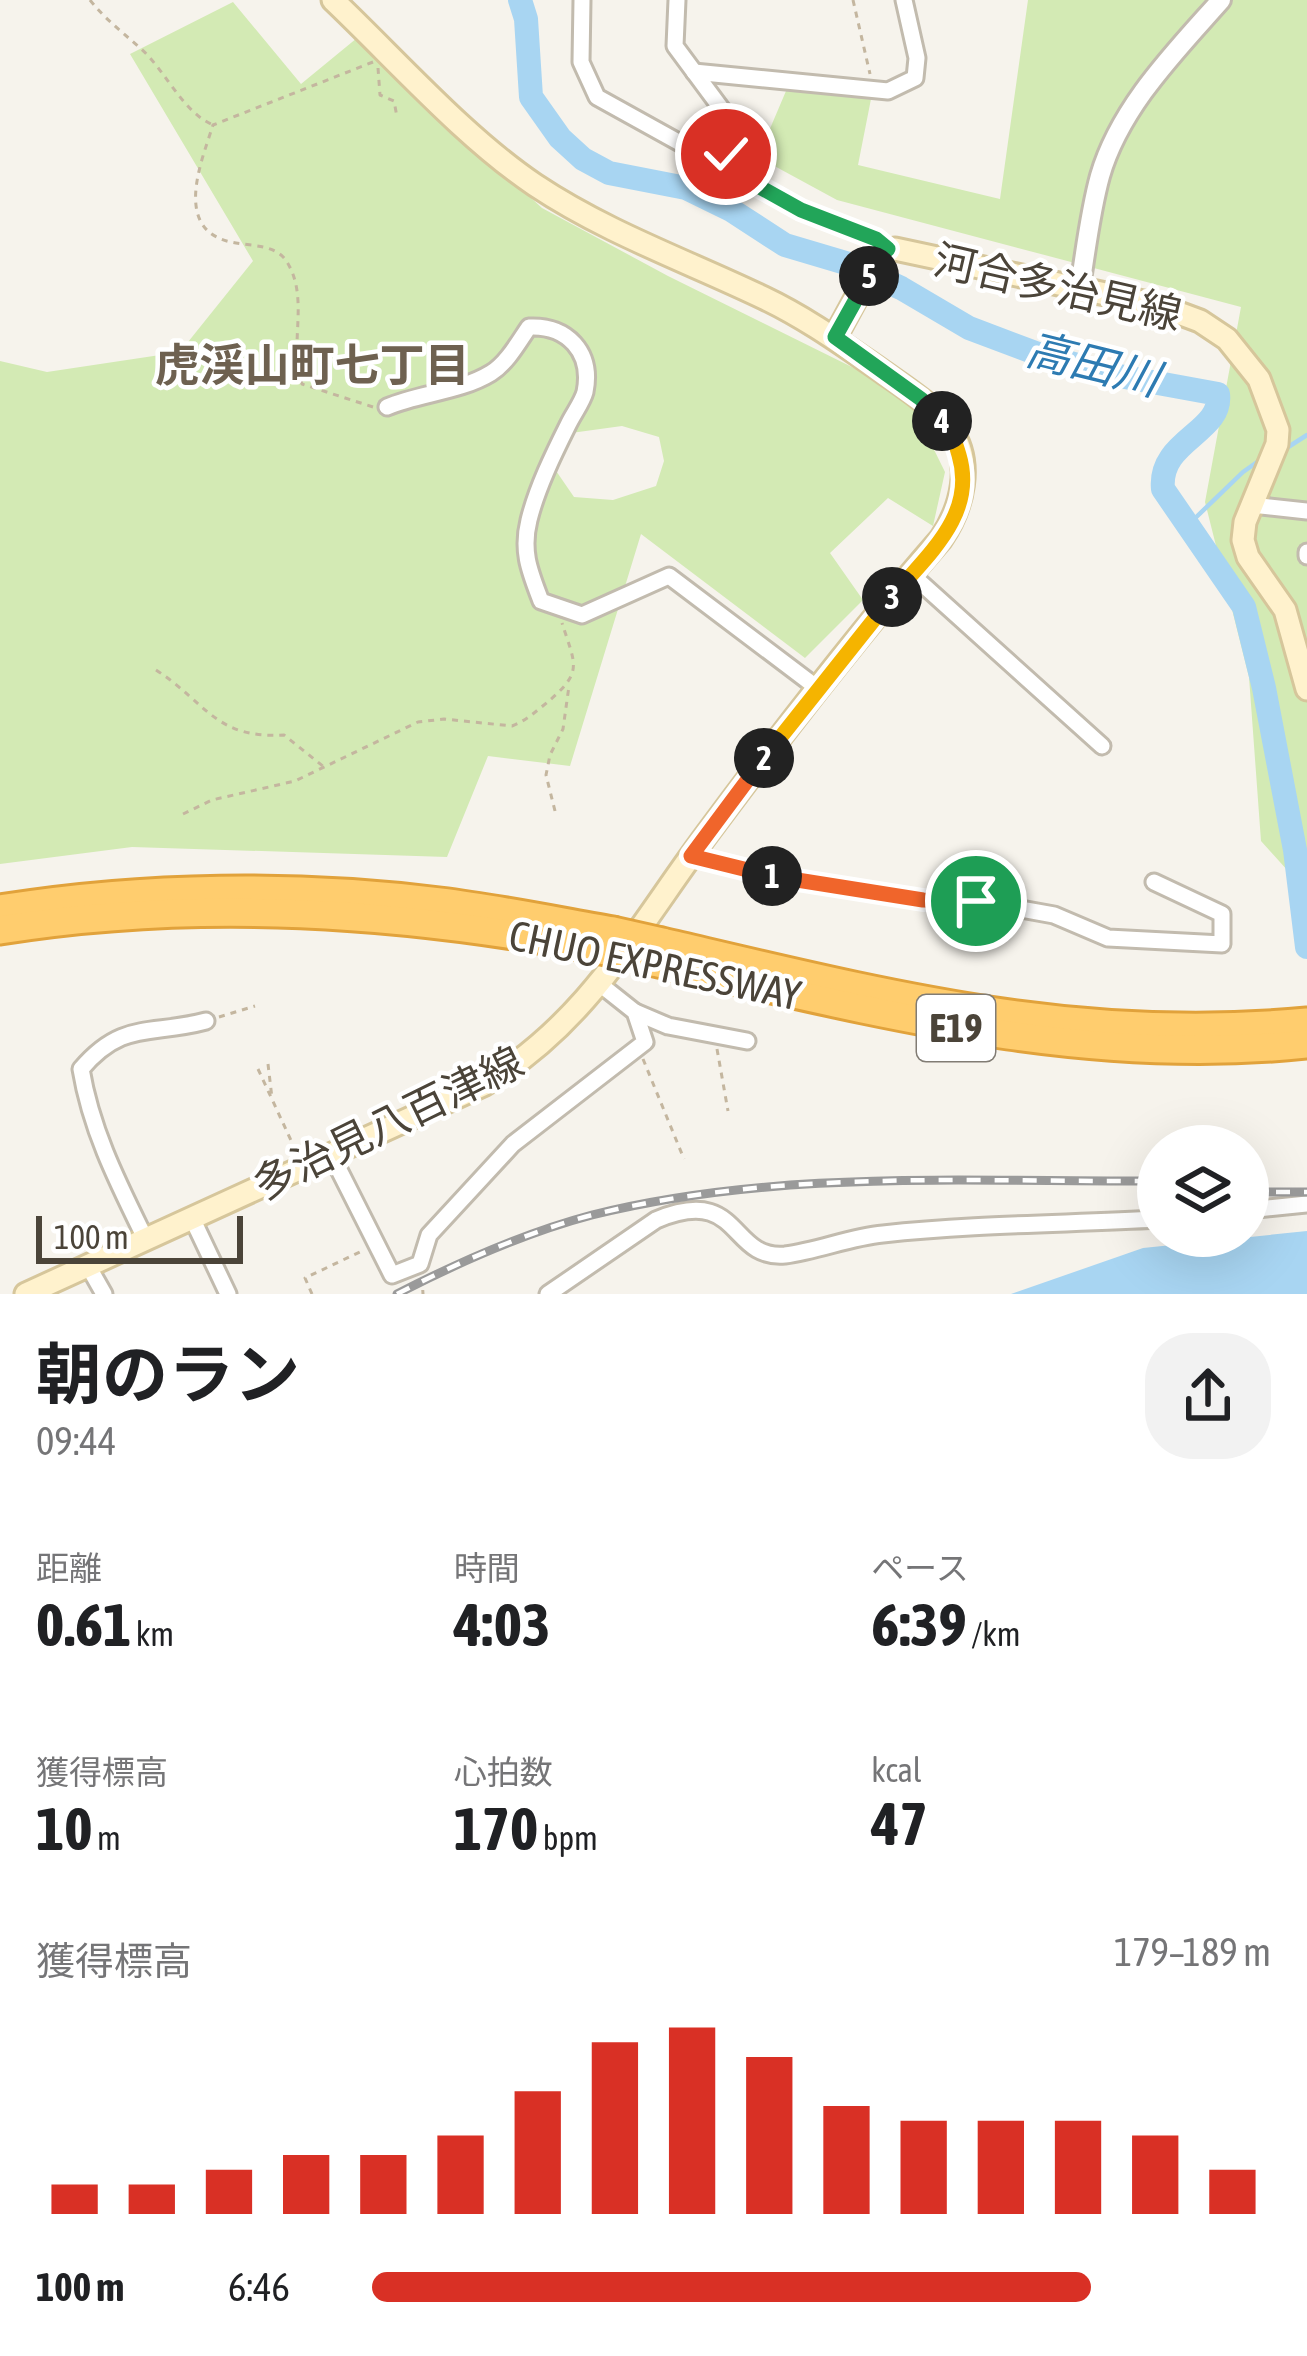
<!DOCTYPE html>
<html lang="ja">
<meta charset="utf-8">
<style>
body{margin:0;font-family:"Asap Condensed","Noto Sans JP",sans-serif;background:#f2f2f2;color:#202124;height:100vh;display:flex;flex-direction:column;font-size:45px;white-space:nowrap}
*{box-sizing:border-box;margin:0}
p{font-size:39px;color:#757577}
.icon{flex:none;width:66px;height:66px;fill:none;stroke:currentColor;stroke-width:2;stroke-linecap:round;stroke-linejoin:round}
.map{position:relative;height:1294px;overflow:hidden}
.side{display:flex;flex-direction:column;background:#fff;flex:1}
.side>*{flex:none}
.tools{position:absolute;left:1137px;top:1125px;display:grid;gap:24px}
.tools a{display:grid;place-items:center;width:132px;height:132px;border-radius:50%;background:#fff;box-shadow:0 12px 48px #0002;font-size:60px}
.scale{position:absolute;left:36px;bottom:30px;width:207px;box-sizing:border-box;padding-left:12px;border:6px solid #4b4439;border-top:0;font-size:33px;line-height:42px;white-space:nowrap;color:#4b4439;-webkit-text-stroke:9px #fff;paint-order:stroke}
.pin{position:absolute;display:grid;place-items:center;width:102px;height:102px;color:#fff;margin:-51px;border:6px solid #fff;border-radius:50%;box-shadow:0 3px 12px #0007}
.km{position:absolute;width:60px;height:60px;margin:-30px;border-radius:50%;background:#222;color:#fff;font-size:33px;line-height:60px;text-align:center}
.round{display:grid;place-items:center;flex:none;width:126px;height:126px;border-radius:48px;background:#f2f2f2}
.summary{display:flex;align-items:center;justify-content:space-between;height:204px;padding:0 36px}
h1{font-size:66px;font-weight:700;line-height:90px}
.stats{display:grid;grid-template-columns:repeat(3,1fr);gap:18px;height:204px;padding:12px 36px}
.stats div{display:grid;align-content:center}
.stats b{font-size:60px;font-weight:700}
.stats small{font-size:33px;font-weight:400}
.stats p{font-size:33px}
.chart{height:336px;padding:24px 36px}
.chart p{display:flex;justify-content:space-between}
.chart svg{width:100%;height:216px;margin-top:12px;stroke:#d93025;stroke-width:6}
ul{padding:0 36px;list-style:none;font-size:39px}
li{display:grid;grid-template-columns:192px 144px 1fr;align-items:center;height:90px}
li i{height:30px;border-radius:15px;background:#d93025}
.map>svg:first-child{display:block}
</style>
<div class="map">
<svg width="1307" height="1294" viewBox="0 0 1307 1294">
<rect width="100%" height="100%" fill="#f6f3ec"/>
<g fill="#d3eab4" fill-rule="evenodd">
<path d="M1028,0H1307V892L1261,841L1249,677L1205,502L1241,307L837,200L758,157L786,91L871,99L858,165L1000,199Z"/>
<path d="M233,2L301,84L357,38L542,208L668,276L860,371L912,405L945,472L933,526L888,498L830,553L863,600L805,658L641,534L570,766L488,756L447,857L132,847L0,864V361L47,372L180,352L253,261L130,54ZM622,426L659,437L664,461L656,486L613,500L574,497L552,465L571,433Z"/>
</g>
<path fill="#a8d5f2" d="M1307,1231V1294H1011L1143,1248Z"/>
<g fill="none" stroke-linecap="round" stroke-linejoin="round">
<g stroke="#a8d5f2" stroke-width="4.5">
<path d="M1282,451L1307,435"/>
<path d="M1187,526L1243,472L1260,460"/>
</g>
<path stroke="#a8d5f2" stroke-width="24" d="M520,0L526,19L531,97L560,138L583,159L609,173L686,188L731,210L785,245L849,264L901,288L969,328L1038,354L1114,375L1218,394C1223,433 1158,440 1163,489L1244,607L1264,688L1295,850L1307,947"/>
<defs>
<g id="minor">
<path d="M582,0L581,62L597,97L801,210L876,239L888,249"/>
<path d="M677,0L675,46L732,123"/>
<path d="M694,72L888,91L915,78L917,58L904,0"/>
<path d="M387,407C420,393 460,392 491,373C507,363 518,343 529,327C567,325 593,352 585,392C582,403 573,414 568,425C553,455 537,488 529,520C521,552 530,572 541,601L582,615L669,576L816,687"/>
<path d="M1252,505L1307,511"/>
<path d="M1307,552V556"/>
<path d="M911,574L1102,746"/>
<path d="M691,856L763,875L923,900L976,901L1054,915L1108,938L1222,944V914L1154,882"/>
<path d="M635,1012L668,1026L747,1041"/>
<path d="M331,1154L392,1275L420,1264L429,1235L513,1144L645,1042L635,1012L601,985"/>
<path d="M1248,1210L1307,1204"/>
<path d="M192,1218L228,1294"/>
<path d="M145,1238C118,1183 91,1130 81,1069C123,1020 150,1036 206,1021"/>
<path d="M87,1264L104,1294"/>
<path d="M548,1294L656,1220C742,1184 728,1260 785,1255C818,1251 850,1237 883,1234C974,1224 1067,1224 1158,1219"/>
</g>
<path id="tertiary" d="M1080,286C1086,250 1090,212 1100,176C1120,107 1175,52 1221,0"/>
<g id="secondary">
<path d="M835,337L879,256L895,249L1157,305L1200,321L1227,339L1259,379L1278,430L1277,444L1245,522L1243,540L1248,557L1285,610L1307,689"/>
<path d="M26,1294L483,1085C587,1024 637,928 707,834C782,733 858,634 941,539C962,508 974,463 950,429C932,404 904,387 880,370C842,344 806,318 764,298C687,261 607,233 535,185C465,138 395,59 333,0"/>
</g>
<g id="motorway">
<path d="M0,909C143,886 297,884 440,902C498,909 555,921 613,931"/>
<path d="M0,930C201,898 401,912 601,950"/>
<path d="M662,942C885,994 1075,1044 1307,1022"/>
<path d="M654,962C870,1011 1083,1068 1307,1044"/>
</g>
</defs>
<use href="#minor" stroke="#c2bbae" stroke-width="21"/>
<use href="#tertiary" stroke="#c2bbae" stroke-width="24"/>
<use href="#secondary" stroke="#d6c69b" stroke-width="27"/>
<use href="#motorway" stroke="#e1a23b" stroke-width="33"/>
<g stroke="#c4b69f" stroke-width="3" stroke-dasharray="6 6" stroke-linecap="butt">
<path d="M90,0C105,19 121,31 139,47C165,69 181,110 211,124"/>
<path d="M853,0L870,74"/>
<path d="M378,68L380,95L394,101L397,117"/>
<path d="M726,154L734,136"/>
<path d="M373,407L302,384C288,346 310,299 287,262C277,245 253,246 236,243C171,233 201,163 213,125L373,62"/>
<path d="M156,670C207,703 215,739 284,735L324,767"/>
<path d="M555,811L546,775L550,755L563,729L569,686"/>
<path d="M183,814L212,800L295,781L418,722L444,719L512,726C525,721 534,713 544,705C584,672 576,667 562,623"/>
<path d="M219,1017L255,1006"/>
<path d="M717,1049L728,1111"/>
<path d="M643,1059L684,1159"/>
<path d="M268,1064L272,1098"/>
<path d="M258,1069L295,1149"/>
<path d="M422,1278L423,1294"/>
<path d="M312,1294L305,1278L364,1250"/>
</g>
<use href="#minor" stroke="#fff" stroke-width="15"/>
<use href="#tertiary" stroke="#fff" stroke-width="18"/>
<use href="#secondary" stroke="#fff2cd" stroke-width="21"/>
<use href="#motorway" stroke="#ffcd6e" stroke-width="27"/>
<defs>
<g id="rail">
<path d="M1248,1192H1307"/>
<path d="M397,1294C459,1262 524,1233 592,1215C776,1169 970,1182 1158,1181"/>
</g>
</defs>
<use href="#rail" stroke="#9a9a9a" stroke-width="9"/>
<use href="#rail" stroke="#fff" stroke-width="4.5" stroke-dasharray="14" stroke-linecap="butt"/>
<defs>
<g id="motorway-bridge">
<path d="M613,931L662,942"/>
<path d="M601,950L654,962"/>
</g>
</defs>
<use href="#motorway-bridge" stroke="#e1a23b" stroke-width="33" stroke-linecap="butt"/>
<use href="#motorway-bridge" stroke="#ffcd6e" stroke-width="27"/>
</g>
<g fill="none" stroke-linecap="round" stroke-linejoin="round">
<defs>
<path id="split-1" d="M772,876L923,900L976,901"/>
<path id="split-2" d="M764,758L691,856L772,876"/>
<path id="split-3" d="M764,758L892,597"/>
<path id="split-4" d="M892,597C927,555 977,515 959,455C955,441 952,431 942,421"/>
<path id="split-5" d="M869,276L835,337L921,399L942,421"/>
<path id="split-6" d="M726,154L724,167L801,210L876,239L888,249L879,256L869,276"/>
</defs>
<use href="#split-1" stroke="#fff" stroke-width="24"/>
<use href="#split-2" stroke="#fff" stroke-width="24"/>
<use href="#split-3" stroke="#fff" stroke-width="24"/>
<use href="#split-4" stroke="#fff" stroke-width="24"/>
<use href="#split-5" stroke="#fff" stroke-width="24"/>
<use href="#split-6" stroke="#fff" stroke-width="24"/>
<use href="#split-1" stroke="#f0652b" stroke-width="15"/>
<use href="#split-2" stroke="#f0652b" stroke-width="15"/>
<use href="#split-3" stroke="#f5b400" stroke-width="15"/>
<use href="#split-4" stroke="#f5b400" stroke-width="15"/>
<use href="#split-5" stroke="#22a559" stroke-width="15"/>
<use href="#split-6" stroke="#22a559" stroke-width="15"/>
</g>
<g text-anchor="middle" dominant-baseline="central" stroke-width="9" stroke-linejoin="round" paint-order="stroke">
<rect fill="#fff" stroke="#817c74" stroke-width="3" x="917" y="995" width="78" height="66" rx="9"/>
<g font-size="39" font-weight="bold" fill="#4b4439">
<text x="956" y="1028">E19</text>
</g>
<g font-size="42" fill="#4b4439" stroke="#fff">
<text transform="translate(1058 287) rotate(13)">河合多治見線</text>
<text transform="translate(655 965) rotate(12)">CHUO EXPRESSWAY</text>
<text transform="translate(388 1123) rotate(-26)">多治見八百津線</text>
</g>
<g font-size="45" font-style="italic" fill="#2d7bb2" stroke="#fff">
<text transform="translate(1093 364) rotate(14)">高田川</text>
</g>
<g font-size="45" font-weight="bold" fill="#6e6150" stroke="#fff">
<text x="312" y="365">虎渓山町七丁目</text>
</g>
</g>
</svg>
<div class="tools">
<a><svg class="icon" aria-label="layers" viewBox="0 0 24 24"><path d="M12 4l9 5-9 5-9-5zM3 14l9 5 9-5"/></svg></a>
</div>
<div class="scale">100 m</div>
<div class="pin" style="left:976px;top:901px;background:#1e9e55"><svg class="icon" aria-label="arrive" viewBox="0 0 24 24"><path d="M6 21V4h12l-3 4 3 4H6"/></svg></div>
<div class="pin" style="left:726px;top:154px;background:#d93025"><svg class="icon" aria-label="check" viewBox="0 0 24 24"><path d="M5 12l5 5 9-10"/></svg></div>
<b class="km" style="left:772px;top:876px">1</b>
<b class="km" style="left:764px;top:758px">2</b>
<b class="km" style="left:892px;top:597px">3</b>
<b class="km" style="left:942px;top:421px">4</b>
<b class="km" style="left:869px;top:276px">5</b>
</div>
<section class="side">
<div class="summary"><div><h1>朝のラン</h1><p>09:44</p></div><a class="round"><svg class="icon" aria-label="share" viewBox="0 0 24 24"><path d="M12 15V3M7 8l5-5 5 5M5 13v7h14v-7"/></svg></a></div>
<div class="stats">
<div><p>距離</p><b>0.61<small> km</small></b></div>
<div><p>時間</p><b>4:03</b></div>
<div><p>ペース</p><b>6:39<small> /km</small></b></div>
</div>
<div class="stats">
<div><p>獲得標高</p><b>10<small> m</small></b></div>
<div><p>心拍数</p><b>170<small> bpm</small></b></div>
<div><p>kcal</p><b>47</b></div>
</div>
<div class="chart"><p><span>獲得標高</span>179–189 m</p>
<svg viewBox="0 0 160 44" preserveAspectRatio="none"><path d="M5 44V38M15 44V38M25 44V35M35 44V32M45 44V32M55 44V28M65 44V19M75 44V9M85 44V6M95 44V12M105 44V22M115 44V25M125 44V25M135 44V25M145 44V28M155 44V35"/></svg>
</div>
<ul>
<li><b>100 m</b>6:46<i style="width:80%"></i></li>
</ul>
</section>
